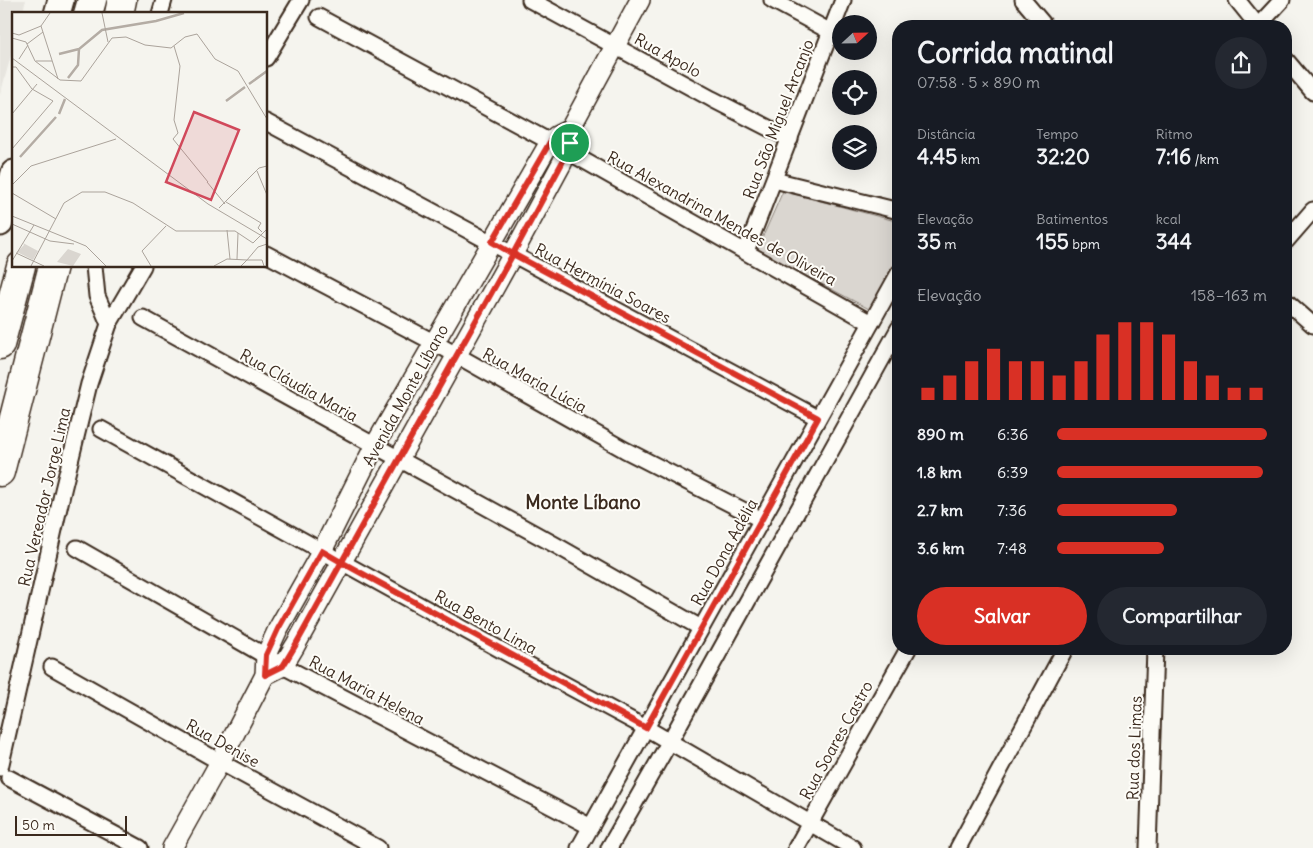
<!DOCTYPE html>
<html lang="pt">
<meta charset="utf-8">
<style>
body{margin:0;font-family:Delius,sans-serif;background:#242831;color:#f1f3f6;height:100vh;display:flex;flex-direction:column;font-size:19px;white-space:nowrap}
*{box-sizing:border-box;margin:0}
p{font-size:16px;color:#9ea1a6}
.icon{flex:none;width:28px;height:28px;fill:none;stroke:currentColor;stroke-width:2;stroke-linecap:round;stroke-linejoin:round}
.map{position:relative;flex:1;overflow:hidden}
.drawer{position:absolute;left:892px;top:20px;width:400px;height:635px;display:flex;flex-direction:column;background:#171b24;border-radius:20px;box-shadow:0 5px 20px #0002}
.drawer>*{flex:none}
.needle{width:32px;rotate:68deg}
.fabs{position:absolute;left:832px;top:15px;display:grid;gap:10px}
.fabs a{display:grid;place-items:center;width:45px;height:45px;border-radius:50%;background:#171b24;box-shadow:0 5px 20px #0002;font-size:25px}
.scale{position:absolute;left:15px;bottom:12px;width:112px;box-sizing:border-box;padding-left:5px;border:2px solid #3b2a1e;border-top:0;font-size:14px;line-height:18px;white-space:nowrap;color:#3b2a1e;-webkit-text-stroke:4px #fdfcf7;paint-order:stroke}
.pin{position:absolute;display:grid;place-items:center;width:42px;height:42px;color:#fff;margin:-21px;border:2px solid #fff;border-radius:50%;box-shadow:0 1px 5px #0007}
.round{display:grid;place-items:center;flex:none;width:52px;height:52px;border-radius:26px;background:#242831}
.head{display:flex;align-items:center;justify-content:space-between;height:85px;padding:0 25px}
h1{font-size:28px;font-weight:800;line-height:38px}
.figures{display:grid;grid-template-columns:repeat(3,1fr);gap:8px;height:85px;padding:5px 25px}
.figures div{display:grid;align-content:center}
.figures b{font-size:21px;font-weight:800}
.figures small{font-size:14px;font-weight:400}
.figures p{font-size:14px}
.chart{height:140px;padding:10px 25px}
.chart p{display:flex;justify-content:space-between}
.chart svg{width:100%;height:90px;margin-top:5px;stroke:#d93025;stroke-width:6}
.action{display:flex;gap:10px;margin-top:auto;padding:10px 25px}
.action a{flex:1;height:58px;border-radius:30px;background:#d93025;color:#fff;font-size:20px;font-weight:800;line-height:58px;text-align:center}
.action a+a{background:#242831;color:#f1f3f6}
ul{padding:0 25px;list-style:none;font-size:16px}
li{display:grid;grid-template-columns:80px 60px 1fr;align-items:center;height:38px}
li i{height:12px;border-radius:6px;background:#d93025}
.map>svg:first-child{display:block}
</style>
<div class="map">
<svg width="1313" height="848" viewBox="0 0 1313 848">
<rect width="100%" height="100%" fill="#f5f4ee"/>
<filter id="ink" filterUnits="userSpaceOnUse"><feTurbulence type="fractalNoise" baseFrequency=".02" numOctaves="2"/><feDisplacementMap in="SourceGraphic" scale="10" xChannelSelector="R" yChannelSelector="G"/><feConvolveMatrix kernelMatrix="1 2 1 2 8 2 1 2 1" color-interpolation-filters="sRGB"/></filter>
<g filter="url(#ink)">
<path fill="#e7e5df" d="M0,0H26L22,14H14V45L0,95Z"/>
<path fill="#dad6d0" stroke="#8a8077" d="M783,191L899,222V257L871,310L757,250Z"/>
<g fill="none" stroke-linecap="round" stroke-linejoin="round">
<defs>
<g id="minor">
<path d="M530,0L712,99L790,139"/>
<path d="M772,0L831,32"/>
<path d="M1023,0L1045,26"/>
<path d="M1237,0L1258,26"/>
<path d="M160,14L164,0"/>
<path d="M319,17L567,151L871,323"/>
<path d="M1258,26L1282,0"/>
<path d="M266,58L301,0"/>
<path d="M1286,60L1313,92"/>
<path d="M266,122L818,418"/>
<path d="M774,180L899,211"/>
<path d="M1286,241L1313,210"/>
<path d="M746,251L843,0"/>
<path d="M266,254L435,343L625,450L762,520"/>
<path d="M94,266L97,296L109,324"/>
<path d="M1286,301L1313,325"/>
<path d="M143,318L559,547L701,628"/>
<path d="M101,429L501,650L646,728L853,848"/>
<path d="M77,548L283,666L591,827"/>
<path d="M52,667L220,762L378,848"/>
<path d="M0,768L63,490L89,384L109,324L143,266"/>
<path d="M9,778L140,848"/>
<path d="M579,848L899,273"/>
<path d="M609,848L670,741L899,328"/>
<path d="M796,848L908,649"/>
<path d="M958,848L1065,649"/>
<path d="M1148,848L1155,649"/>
</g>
<g id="tertiary">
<path d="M265,675L283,666L295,646L513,254L562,163L570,143V129L640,0"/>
<path d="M172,848L220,762L265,675L266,655L278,629L322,551L374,447L550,142L556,136L570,129"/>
</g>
<g id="trunk">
<path d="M57,14L61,0"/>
<path d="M0,223L14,173"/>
</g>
<g id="motorway">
<path d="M88,14L92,0"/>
<path d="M119,14L122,0"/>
<path d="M0,345L21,266"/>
<path d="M0,472L53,266"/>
</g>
</defs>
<use href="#minor" stroke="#3b2a1e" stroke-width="19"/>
<use href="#tertiary" stroke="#3b2a1e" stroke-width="22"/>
<use href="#trunk" stroke="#3b2a1e" stroke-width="29"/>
<use href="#motorway" stroke="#3b2a1e" stroke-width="31"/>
<use href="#minor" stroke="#fdfcf7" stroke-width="15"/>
<use href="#tertiary" stroke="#fdfcf7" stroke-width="19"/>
<use href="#trunk" stroke="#fdfcf7" stroke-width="25"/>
<use href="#motorway" stroke="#fdfcf7" stroke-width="28"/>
</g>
</g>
<g fill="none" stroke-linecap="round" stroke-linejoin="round" filter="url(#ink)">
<defs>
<path id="route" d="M570,143L562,163L513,254L295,646L283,666L265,675L266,655L278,629L322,551L341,562L646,728L818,418L513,254L492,242L550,142L556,136L570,129V143"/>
</defs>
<use href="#route" stroke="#fff" stroke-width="10"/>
<use href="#route" stroke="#d93025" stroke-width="6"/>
</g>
<g text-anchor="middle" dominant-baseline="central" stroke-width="4" stroke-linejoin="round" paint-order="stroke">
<g font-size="16" fill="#3b2a1e" stroke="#fdfcf7">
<text transform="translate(668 55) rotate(29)">Rua Apolo</text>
<text transform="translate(778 119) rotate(-69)">Rua São Miguel Arcanjo</text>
<text transform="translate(722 218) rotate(29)">Rua Alexandrina Mendes de Oliveira</text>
<text transform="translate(603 283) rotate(28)">Rua Hermínia Soares</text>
<text transform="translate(535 380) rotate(29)">Rua Maria Lúcia</text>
<text transform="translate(299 385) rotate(29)">Rua Cláudia Maria</text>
<text transform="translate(405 395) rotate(-61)">Avenida Monte Líbano</text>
<text transform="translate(44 497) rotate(-77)">Rua Vereador Jorge Lima</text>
<text transform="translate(724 552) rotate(-61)">Rua Dona Adélia</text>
<text transform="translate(486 622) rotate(29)">Rua Bento Lima</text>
<text transform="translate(367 690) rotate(28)">Rua Maria Helena</text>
<text transform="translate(836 740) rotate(-61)">Rua Soares Castro</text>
<text transform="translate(223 743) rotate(29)">Rua Denise</text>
<text transform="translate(1134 748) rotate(-88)">Rua dos Limas</text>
</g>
<g font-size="19" font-weight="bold" fill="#3b2a1e" stroke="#fdfcf7">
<text x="583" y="502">Monte Líbano</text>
</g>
</g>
<g transform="translate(12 12)">
<rect width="255" height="255" fill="#f5f4ee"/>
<path d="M11,231L26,239L21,248L5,240L12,233ZM56,237L69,242L61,254L45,250Z" fill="#dad6d0"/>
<path fill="none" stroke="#b4aca4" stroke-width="2.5" d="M47,42L67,37M56,66L66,53L67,37L90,18L144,9L172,1M237,72L255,59M214,89L233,75M47,102L53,87M8,145L44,105"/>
<path fill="none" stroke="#aba39b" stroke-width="1" d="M90,1L96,30M29,14L46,67M29,14L38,1M0,21L7,23L29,14M0,26L14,30L23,49L48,68L69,69L100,26L114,25L133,33L159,36L173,25L185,22L203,47L226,59L255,107M15,32L31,20M162,34L168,54L162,108L166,121L161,127L196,170M0,46L196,192L255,227M7,47L16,33M24,49H40M0,55H4L20,77L41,89L0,137M0,102L25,72M245,159L255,183M195,170L213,192M0,173L19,154L104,127M0,181L44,207M214,190L249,211L246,216L250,220M207,196L247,156L255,154M0,204L74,234L94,254M0,212L38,229L62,232M215,218L218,247M4,241L32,254M225,247L226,221M0,249L22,213M19,254L52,191L70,180H93L121,191L164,219H223L241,231L255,217M139,254L130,239L154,214M202,254L215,247L235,248L246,235L255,232M229,254L235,248H250L252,254"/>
<path fill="#d1495b" fill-opacity="0.15" stroke="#d1495b" stroke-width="2.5" d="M182,100L227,118L199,188L154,170Z"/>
<rect width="255" height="255" fill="none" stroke="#3b2a1e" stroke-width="2.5"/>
</g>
</svg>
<div class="fabs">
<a><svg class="needle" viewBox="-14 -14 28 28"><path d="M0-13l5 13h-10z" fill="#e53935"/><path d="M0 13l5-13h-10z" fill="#9ea1a6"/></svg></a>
<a><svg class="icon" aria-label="locate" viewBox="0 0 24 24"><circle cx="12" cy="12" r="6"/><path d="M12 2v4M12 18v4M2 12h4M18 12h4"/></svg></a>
<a><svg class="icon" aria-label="layers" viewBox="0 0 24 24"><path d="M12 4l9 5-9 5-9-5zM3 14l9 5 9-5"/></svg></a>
</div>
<div class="scale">50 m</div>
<div class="pin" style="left:570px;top:143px;background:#1e9e55"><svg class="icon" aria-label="arrive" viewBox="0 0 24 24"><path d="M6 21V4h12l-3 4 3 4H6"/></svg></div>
<section class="drawer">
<div class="head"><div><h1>Corrida matinal</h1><p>07:58 · 5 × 890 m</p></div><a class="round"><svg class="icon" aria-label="share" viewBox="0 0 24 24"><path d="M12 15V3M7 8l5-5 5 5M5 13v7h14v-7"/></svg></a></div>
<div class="figures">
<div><p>Distância</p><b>4.45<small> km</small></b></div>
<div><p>Tempo</p><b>32:20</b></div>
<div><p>Ritmo</p><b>7:16<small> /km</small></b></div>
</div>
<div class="figures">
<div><p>Elevação</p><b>35<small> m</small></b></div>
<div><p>Batimentos</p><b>155<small> bpm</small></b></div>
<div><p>kcal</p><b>344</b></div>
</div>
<div class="chart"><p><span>Elevação</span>158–163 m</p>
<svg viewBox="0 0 160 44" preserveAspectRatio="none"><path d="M5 44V38M15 44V32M25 44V25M35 44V19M45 44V25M55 44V25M65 44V32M75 44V25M85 44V12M95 44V6M105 44V6M115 44V12M125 44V25M135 44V32M145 44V38M155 44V38"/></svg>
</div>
<ul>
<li><b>890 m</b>6:36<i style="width:100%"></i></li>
<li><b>1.8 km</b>6:39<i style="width:98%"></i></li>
<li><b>2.7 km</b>7:36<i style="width:57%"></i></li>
<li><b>3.6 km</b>7:48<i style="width:51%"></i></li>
</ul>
<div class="action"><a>Salvar</a><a>Compartilhar</a></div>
</section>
</div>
